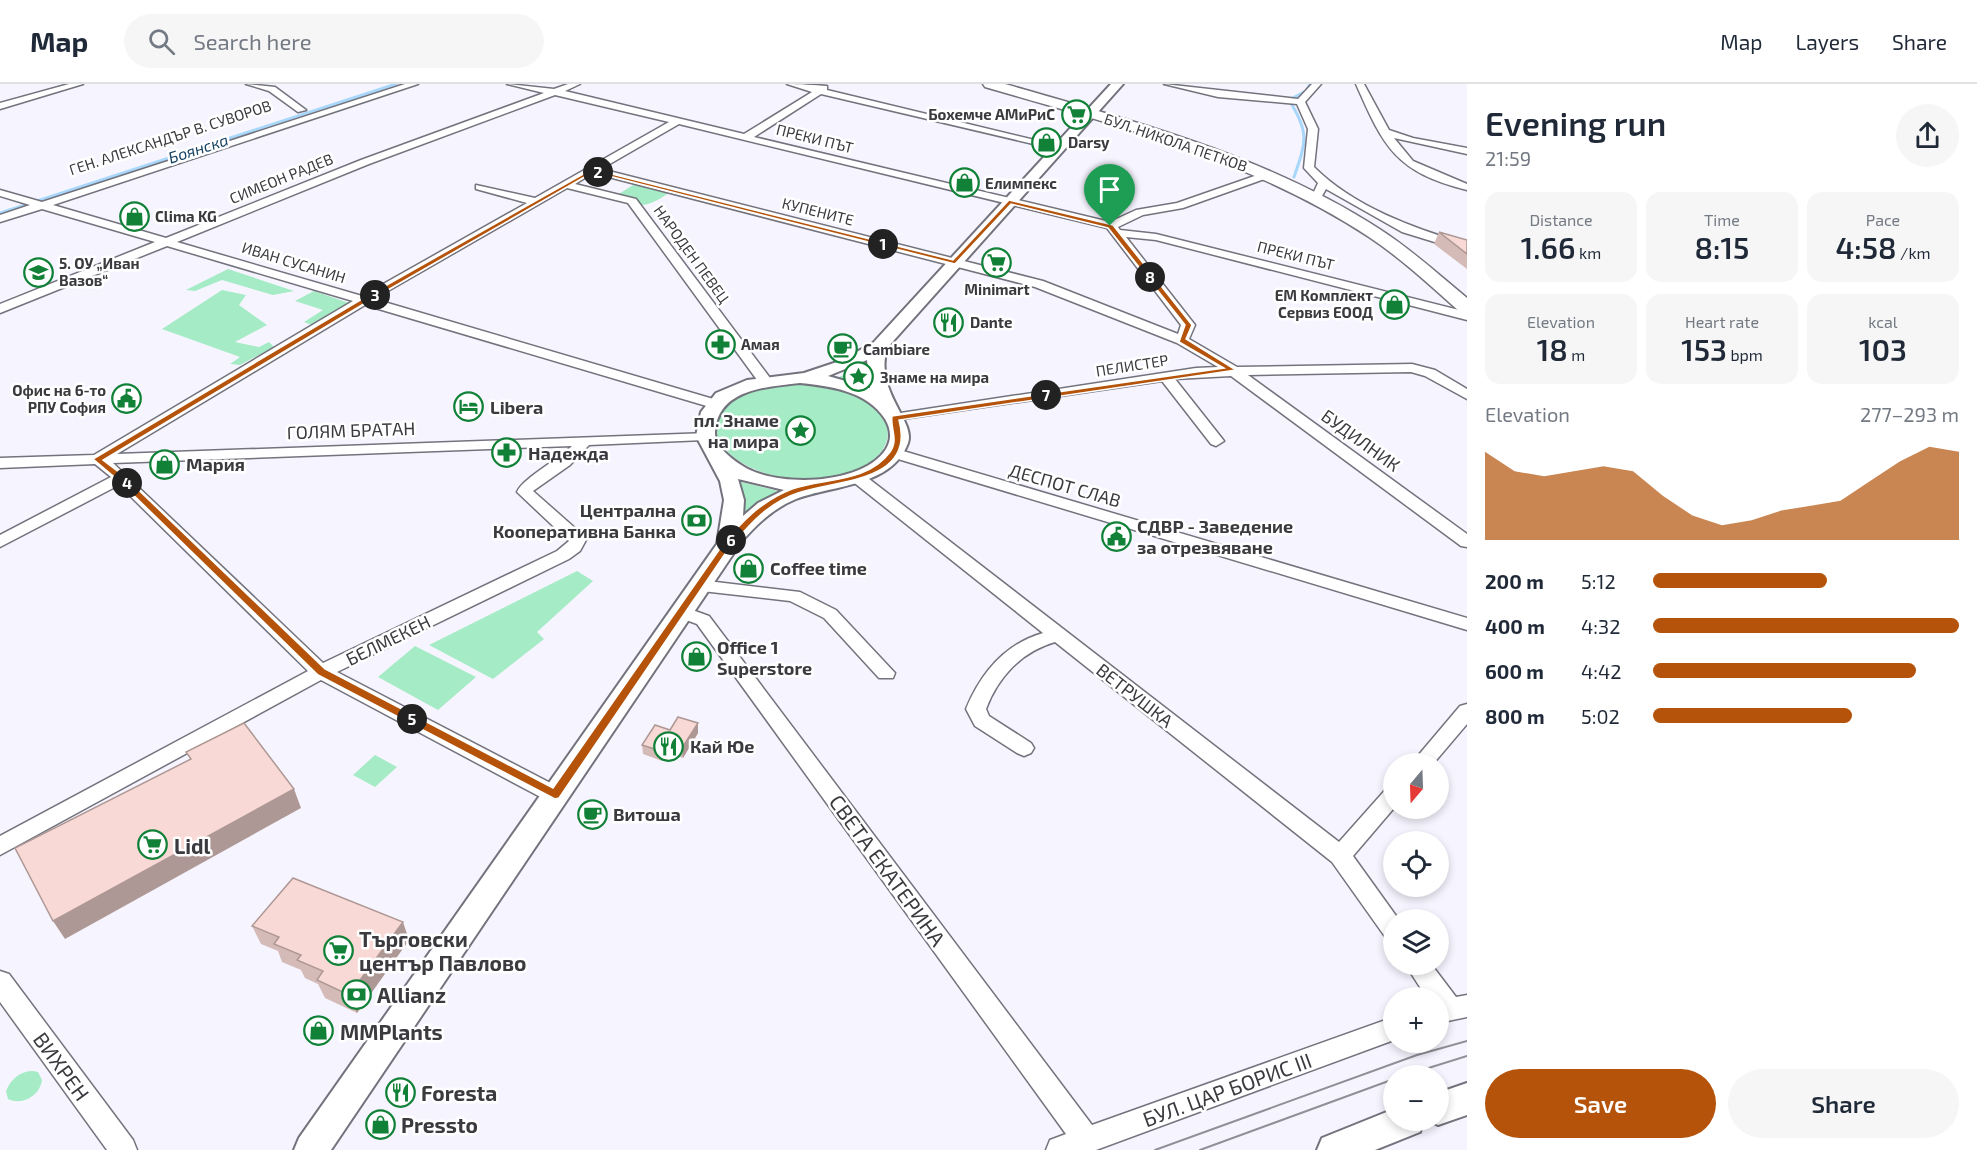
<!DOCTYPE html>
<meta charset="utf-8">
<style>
body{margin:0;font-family:"Exo 2",sans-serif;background:#f6f6f7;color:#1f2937;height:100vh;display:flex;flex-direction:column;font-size:22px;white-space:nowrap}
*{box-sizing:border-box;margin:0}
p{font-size:20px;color:#747a83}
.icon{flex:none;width:33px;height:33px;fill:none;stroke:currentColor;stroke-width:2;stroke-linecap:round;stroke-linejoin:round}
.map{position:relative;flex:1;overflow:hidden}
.drawer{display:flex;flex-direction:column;background:#fff;width:510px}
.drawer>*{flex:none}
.needle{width:39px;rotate:199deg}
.tools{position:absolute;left:1383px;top:669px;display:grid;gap:12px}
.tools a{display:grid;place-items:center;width:66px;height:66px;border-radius:50%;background:#fff;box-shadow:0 3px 9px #0003;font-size:30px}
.pin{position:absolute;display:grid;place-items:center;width:51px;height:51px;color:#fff;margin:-62px -26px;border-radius:50% 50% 50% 0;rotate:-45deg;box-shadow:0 0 6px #0007}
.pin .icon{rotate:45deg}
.km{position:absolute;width:30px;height:30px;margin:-15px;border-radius:50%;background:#222;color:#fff;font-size:16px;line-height:30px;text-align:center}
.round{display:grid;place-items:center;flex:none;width:63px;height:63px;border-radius:32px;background:#f6f6f7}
.head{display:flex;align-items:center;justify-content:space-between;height:102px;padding:0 18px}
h1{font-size:33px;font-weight:600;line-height:45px}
.metrics{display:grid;grid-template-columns:repeat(3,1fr);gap:9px;height:102px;padding:6px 18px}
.metrics div{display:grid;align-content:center;border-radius:15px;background:#f6f6f7;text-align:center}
.metrics b{font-size:30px;font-weight:600}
.metrics small{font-size:16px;font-weight:400}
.metrics p{font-size:16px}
.chart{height:168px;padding:12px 18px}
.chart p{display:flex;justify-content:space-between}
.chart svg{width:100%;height:108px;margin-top:6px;fill:#b45309;opacity:.7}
.cta{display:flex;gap:12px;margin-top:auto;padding:12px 18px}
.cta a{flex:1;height:69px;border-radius:36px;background:#b45309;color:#fff;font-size:24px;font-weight:600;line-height:69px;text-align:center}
.cta a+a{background:#f6f6f7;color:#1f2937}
ul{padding:0 18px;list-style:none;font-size:20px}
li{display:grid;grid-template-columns:96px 72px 1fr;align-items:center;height:45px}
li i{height:15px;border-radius:8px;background:#b45309}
header{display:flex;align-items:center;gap:36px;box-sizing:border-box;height:84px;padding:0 30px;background:#fff;border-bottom:2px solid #e0e1e3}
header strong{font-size:28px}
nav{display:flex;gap:33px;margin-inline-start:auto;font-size:21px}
.search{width:420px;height:54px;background:#f6f6f7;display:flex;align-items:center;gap:15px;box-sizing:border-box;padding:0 21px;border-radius:33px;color:#747a83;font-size:22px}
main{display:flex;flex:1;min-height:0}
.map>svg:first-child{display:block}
</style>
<header>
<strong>Map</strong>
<div class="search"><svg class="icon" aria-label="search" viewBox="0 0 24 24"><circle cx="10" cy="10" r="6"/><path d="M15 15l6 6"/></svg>Search here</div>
<nav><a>Map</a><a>Layers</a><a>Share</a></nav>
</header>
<main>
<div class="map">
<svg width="1467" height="1066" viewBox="0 0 1467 1066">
<rect width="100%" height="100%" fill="#f6f5ff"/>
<g fill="#a5ebc6">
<path d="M638,98L672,107C646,124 642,125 614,113Z"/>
<path d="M228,185L294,207L273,211L222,196L195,207L186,206Z"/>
<path d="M222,206L246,211L239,221L267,241L235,258L259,263L269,258L274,263L240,281L230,280L240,273L162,245Z"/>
<path d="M314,207L349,219L312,241L304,238L323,226L295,217Z"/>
<path d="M867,283L874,309L833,295Z"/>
<path d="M787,300C819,300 869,304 885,338C890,348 888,359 881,368C871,381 854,388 838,391C733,416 650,316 787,300Z"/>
<path d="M737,397L783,408L743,432Z"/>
<path d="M577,487L593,497L537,548L544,555L493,595L429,561Z"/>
<path d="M415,562L476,593L438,626L378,593Z"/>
<path d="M375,671L397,683L375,703L353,691Z"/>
<path d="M33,987L38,988L42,996C40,1011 23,1022 8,1015L6,1007C11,995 20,987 33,987Z"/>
</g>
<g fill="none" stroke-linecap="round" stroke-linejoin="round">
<g stroke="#a8d7fc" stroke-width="3">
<path d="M1294,93C1306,58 1310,49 1289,16L1306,7L1310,0"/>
<path d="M0,129L396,0"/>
</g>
<defs>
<g id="minor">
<path d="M69,0H83L0,25V19Z"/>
<path d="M246,0L275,3L306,26L298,28L269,7Z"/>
<path d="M405,0H418L53,121L166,154L361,76L544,9L507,0L554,5L568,0H580L565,7L744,50L812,8L787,0C800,0 815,1 827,2V6L1064,63L1059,66L821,10L754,53L1110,138L1136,126L1177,119L1266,88L1271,91L1270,93L1183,124L1143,131L1118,143L1120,146L1156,150L1467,228V236L1156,156L1126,153L1195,241L1189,255L1237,283L1412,280L1435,286L1467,305V315L1425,292L1411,288L1248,291L1467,450V463L1461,462L1231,292L1175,295L1224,357L1216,362L1211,360L1162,297L889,337L887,334L894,330L1196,284L1218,283L1177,259L1035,203L593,89L575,100L636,115L770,294V300H760L628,119L567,104L374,215L720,317L722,320L720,323H710L365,221L117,370L709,349L711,352L709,355L704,356L589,361L570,381L533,407L584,452L586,456L580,467L569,475L337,588L562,705L566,711L562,717L555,719L548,717L321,596L0,771V752L308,587L119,401L0,463V451L111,393L95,380L0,384V374L94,371L353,217L167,162L0,229V220L155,158L42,125L0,138V131L30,121L0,112V106L42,118ZM555,11L669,38L535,114L476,101V105L527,119L362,212L177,158L369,80ZM679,40L1107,144L1181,241L1178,250L1043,197L601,85ZM572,362C558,376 523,394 517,408L569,457L557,467L323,579L113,379Z"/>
<path d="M1164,0L1298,15L1312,0H1321L1305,18L1318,45L1314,83C1354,123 1415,145 1467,160V168L1402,148L1326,105L1322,112H1314L1313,110L1318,99L1304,84L1308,45L1297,20L1218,13Z"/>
<path d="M1356,0H1364L1389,46L1413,54L1467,64V70L1394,54L1413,77L1467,100V106C1396,88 1384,64 1356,0Z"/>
<path d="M893,364L1467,534V546L888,372L885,369Z"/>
<path d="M858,389L864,391L1339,758L1387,704L1394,702V724L1353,772L1399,836H1394V857L1386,854L1332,778L1055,558C1021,568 998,593 986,625L989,632L1031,659L1034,664L1031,669L1024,672L1017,669L975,642L966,625C981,589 1005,560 1043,549L852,397L850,394Z"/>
<path d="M699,496L800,508L836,526L895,589L893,594H879L824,534L790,517L693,506L690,502Z"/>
<path d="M681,522L709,532L1092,1041L1394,933V956L1096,1066H1046L1050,1056L1066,1050L697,540L675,532L672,528Z"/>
<path d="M1467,620V640L1433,680H1411L1460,622Z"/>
<path d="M1405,880H1431L1456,913L1467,911V933L1438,939V914H1427Z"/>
<path d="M0,887L9,890L133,1056L137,1066H107L0,918Z"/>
</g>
<g id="major">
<path d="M1111,0H1123L887,264C874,308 916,337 908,359C892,403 832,401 796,415C774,424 758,439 742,457L331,1066H294L299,1054L717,460L724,416L720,397L696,352L701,328L716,309L747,296L804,289L840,277L873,259ZM867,276L870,304L828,292ZM800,299C830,302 867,307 885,335C891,345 892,355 886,365C863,401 780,403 746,384C734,377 714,363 715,348C718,305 766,303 800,299ZM738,395L784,406L758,419L743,432L744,416Z"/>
<path d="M1467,999V1031L1438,1041L1427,1036H1438V1009Z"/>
<path d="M1394,1025V1036H1424L1420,1048L1375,1066H1317L1322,1054Z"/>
</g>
<path id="highway" d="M983,0H1005C1133,37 1268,72 1381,146C1412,166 1439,191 1467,214V230L1460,228C1431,202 1402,175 1369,153C1254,77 1116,41 985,3Z"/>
</defs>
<use href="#minor" stroke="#73737d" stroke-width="3"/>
<use href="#major" stroke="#73737d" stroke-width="4"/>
<use href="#highway" stroke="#73737d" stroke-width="3"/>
<use href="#minor" fill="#fff" fill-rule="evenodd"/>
<use href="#major" fill="#fff" fill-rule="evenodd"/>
<use href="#highway" fill="#fff" fill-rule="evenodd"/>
<g stroke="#908f97" stroke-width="2">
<path d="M1403,992L1467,972"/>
<path d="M1155,1066L1417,971L1467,957"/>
<path d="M1200,1066L1394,995"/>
</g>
</g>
<g fill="#d5bbb7">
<path d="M1439,148L1467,156V185L1434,160Z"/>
<path d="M698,639V649L683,674L667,668L662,677L643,670L642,661L670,646Z"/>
<path d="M252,842L409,856L357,929L325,914L318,900L305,894L301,886L282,878L278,867L261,860Z"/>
</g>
<g fill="#ae9895">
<path d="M698,639V649L683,674L682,664Z"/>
<path d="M667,659V668L662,677L661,667Z"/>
<path d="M294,705L301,724L65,855L53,837Z"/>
<path d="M403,838L409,856L357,929L349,911Z"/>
</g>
<g fill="#f8d9d5" stroke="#ae9895" stroke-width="1.5">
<path d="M1439,148L1467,156V170Z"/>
<path d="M678,633L698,639L682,664L667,659L661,667L642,661L655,641L670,646Z"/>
<path d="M244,639L294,705L53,837L15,764L191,675L186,668Z"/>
<path d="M293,794L403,838L349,911L317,896L323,887L297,876L301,871L274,860L279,853L252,842Z"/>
</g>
<path fill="#b45309" stroke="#fff" stroke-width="1.5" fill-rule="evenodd" d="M592,85L953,176L1009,116L1113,141L1192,241L1186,255L1236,286L899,336C916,398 837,396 798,409C767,419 747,443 727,467L559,714L555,715L318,591L118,396L93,375L362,215ZM593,88L955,180L1011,120L1108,144L1185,241L1179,258L1224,284L892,332C890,345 899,355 890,368C867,399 824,394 792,405C761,417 741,438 721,463L553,704L325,585L124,392L103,376L367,218Z"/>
<defs>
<symbol id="supermarket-ring" viewBox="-11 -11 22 22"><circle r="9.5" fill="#fff" stroke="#118138" stroke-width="1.5"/><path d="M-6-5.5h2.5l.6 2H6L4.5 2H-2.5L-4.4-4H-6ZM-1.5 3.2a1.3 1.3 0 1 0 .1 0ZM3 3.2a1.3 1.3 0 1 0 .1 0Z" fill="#118138"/></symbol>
<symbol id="shop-ring" viewBox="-11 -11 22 22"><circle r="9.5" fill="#fff" stroke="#118138" stroke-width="1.5"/><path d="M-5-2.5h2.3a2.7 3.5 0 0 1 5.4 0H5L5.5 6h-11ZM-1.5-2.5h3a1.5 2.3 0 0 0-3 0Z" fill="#118138"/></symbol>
<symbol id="school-ring" viewBox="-11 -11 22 22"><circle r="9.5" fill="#fff" stroke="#118138" stroke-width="1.5"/><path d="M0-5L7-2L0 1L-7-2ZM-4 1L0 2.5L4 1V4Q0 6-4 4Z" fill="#118138"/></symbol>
<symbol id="restaurant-ring" viewBox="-11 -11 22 22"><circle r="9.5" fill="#fff" stroke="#118138" stroke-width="1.5"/><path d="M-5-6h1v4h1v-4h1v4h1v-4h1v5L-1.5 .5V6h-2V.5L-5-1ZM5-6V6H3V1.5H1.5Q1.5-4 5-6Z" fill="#118138"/></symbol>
<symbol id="pharmacy-ring" viewBox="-11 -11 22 22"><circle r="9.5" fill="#fff" stroke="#118138" stroke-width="1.5"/><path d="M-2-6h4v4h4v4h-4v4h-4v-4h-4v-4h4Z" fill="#118138"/></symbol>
<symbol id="cafe-ring" viewBox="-11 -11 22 22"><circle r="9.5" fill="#fff" stroke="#118138" stroke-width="1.5"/><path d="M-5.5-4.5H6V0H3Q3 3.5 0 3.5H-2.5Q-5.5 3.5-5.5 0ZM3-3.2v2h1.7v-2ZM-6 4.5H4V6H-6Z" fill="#118138"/></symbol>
<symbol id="sight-ring" viewBox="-11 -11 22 22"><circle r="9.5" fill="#fff" stroke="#118138" stroke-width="1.5"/><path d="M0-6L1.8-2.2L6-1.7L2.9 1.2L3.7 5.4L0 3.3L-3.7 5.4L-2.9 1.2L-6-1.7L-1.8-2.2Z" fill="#118138"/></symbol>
<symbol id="civic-ring" viewBox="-11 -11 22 22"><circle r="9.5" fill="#fff" stroke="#118138" stroke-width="1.5"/><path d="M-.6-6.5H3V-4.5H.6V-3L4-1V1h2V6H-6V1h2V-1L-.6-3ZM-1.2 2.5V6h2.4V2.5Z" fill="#118138"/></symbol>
<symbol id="hotel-ring" viewBox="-11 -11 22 22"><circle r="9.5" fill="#fff" stroke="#118138" stroke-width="1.5"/><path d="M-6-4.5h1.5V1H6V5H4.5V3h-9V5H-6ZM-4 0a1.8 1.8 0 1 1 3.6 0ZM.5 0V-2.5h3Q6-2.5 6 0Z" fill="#118138"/></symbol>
<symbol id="bank-ring" viewBox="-11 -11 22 22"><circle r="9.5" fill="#fff" stroke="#118138" stroke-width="1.5"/><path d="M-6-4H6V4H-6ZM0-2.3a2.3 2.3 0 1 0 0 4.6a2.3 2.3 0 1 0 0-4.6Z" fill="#118138"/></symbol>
</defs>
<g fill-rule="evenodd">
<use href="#supermarket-ring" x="1060" y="14" width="33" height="33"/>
<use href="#shop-ring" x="1030" y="42" width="33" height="33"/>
<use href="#shop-ring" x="948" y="82" width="33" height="33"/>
<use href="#shop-ring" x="118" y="116" width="33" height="33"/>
<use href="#supermarket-ring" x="980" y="162" width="33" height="33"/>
<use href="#school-ring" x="22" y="172" width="33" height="33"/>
<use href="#shop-ring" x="1378" y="204" width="33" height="33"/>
<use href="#restaurant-ring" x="932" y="222" width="33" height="33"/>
<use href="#pharmacy-ring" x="704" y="244" width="33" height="33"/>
<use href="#cafe-ring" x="826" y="248" width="33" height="33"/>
<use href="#sight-ring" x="842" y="276" width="33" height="33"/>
<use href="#civic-ring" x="110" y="298" width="33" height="33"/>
<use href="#hotel-ring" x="452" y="306" width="33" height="33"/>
<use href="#sight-ring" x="784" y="330" width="33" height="33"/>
<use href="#pharmacy-ring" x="490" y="352" width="33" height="33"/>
<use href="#shop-ring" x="148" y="364" width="33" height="33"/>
<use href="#bank-ring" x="680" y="420" width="33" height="33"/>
<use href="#civic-ring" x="1100" y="436" width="33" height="33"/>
<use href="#shop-ring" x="732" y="468" width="33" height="33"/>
<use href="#shop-ring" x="680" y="556" width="33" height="33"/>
<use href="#restaurant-ring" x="652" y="646" width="33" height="33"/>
<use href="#cafe-ring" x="576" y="714" width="33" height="33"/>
<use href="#supermarket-ring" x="136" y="744" width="33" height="33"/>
<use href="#supermarket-ring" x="322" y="850" width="33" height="33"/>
<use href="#bank-ring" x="340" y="894" width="33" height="33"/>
<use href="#shop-ring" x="302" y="930" width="33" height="33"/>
<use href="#restaurant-ring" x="384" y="992" width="33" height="33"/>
<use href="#shop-ring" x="364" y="1024" width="33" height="33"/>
</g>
<g text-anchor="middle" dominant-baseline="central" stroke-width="5" stroke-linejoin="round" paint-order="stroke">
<g font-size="15" font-weight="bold" fill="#3a3a3f" stroke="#fff" text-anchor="start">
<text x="1055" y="30" text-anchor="end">Бохемче АМиРиС</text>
<text x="1068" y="58">Darsy</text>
<text x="985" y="99">Елимпекс</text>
<text x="155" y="132">Clima KG</text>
<text x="59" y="179">5. ОУ „Иван<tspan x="59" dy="17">Вазов“</tspan></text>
<text x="997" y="205" text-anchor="middle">Minimart</text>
<text x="1373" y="211" text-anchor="end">ЕМ Комплект<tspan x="1373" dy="17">Сервиз ЕООД</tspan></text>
<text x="970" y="238">Dante</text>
<text x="741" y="260">Амая</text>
<text x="863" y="265">Cambiare</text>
<text x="880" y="293">Знаме на мира</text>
<text x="106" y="306" text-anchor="end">Офис на 6-то<tspan x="106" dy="17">РПУ София</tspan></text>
</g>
<g font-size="15" fill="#3a3a3f" stroke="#fff">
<text transform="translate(170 53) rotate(-18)">ГЕН. АЛЕКСАНДЪР В. СУВОРОВ</text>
<text transform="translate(815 54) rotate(14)">ПРЕКИ ПЪТ</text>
<text transform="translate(1176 58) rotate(19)">БУЛ. НИКОЛА ПЕТКОВ</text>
<text transform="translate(281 94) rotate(-22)">СИМЕОН РАДЕВ</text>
<text transform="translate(818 127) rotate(14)">КУПЕНИТЕ</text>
<text transform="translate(692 170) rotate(54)">НАРОДЕН ПЕВЕЦ</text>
<text transform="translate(1296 171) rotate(14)">ПРЕКИ ПЪТ</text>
<text transform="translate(294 178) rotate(17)">ИВАН СУСАНИН</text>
<text transform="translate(1132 281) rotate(-9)">ПЕЛИСТЕР</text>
</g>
<g font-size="16" font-style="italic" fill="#174463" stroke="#fff">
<text transform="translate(198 64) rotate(-18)">Боянска</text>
</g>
<g font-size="18" font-weight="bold" fill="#3a3a3f" stroke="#fff" text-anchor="start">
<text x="490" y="323">Libera</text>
<text x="779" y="336" text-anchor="end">пл. Знаме<tspan x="779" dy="21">на мира</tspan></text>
<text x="528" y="369">Надежда</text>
<text x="186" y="380">Мария</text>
<text x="676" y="426" text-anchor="end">Централна<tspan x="676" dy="21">Кооперативна Банка</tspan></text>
<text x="1137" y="442">СДВР - Заведение<tspan x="1137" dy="21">за отрезвяване</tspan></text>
<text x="770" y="484">Coffee time</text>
<text x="717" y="563">Office 1<tspan x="717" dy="21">Superstore</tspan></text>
<text x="690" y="662">Кай Юе</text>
<text x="613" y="730">Витоша</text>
</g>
<g font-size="18" fill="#3a3a3f" stroke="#fff">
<text transform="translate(351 346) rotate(-2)">ГОЛЯМ БРАТАН</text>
<text transform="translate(1361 356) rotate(36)">БУДИЛНИК</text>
<text transform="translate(1065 401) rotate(16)">ДЕСПОТ СЛАВ</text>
<text transform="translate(388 556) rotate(-26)">БЕЛМЕКЕН</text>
<text transform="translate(1135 611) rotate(38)">ВЕТРУШКА</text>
</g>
<g font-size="21" font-weight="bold" fill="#3a3a3f" stroke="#fff" text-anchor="start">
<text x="174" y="761">Lidl</text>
<text x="359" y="854">Търговски<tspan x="359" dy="24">център Павлово</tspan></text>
<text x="377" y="910">Allianz</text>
<text x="340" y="947">MMPlants</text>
<text x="421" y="1008">Foresta</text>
<text x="401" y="1040">Pressto</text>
</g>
<g font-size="21" fill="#3a3a3f" stroke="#fff">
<text transform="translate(888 786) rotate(54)">СВЕТА ЕКАТЕРИНА</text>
<text transform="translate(62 982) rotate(54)">ВИХРЕН</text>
<text transform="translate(1227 1005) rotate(-20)">БУЛ. ЦАР БОРИС III</text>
</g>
</g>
</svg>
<div class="tools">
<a><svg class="needle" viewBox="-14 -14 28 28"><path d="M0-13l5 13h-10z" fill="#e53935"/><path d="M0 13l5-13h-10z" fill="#747a83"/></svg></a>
<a><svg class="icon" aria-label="locate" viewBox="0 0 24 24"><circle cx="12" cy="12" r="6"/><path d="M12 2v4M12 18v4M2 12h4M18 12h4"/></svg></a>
<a><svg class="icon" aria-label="layers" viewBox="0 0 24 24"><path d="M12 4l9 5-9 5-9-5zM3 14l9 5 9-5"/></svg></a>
<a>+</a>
<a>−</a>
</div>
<div class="pin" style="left:1110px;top:142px;background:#1e9e55"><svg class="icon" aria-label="arrive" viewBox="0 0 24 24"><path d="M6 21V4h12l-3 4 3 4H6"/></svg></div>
<b class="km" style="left:883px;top:160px">1</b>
<b class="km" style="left:598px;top:88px">2</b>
<b class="km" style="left:375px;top:211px">3</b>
<b class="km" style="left:127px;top:399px">4</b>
<b class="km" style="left:412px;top:635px">5</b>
<b class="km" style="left:731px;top:456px">6</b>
<b class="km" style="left:1046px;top:311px">7</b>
<b class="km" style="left:1150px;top:193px">8</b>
</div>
<section class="drawer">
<div class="head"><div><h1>Evening run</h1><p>21:59</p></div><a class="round"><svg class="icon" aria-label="share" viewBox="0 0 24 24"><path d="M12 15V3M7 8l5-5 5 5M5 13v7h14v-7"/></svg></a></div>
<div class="metrics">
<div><p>Distance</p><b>1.66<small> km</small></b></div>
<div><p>Time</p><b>8:15</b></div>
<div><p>Pace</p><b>4:58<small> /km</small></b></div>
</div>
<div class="metrics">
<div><p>Elevation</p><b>18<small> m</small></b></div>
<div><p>Heart rate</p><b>153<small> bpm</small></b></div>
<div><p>kcal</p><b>103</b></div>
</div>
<div class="chart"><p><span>Elevation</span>277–293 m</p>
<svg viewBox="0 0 160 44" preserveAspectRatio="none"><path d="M0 44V8L10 16L20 18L30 16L40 14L50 16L60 26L70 34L80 38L90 36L100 32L110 30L120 28L130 20L140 12L150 6L160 8V44z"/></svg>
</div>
<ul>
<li><b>200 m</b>5:12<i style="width:57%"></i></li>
<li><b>400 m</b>4:32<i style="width:100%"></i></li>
<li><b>600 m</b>4:42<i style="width:86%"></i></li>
<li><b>800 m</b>5:02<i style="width:65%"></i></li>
</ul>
<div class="cta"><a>Save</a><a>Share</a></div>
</section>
</main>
